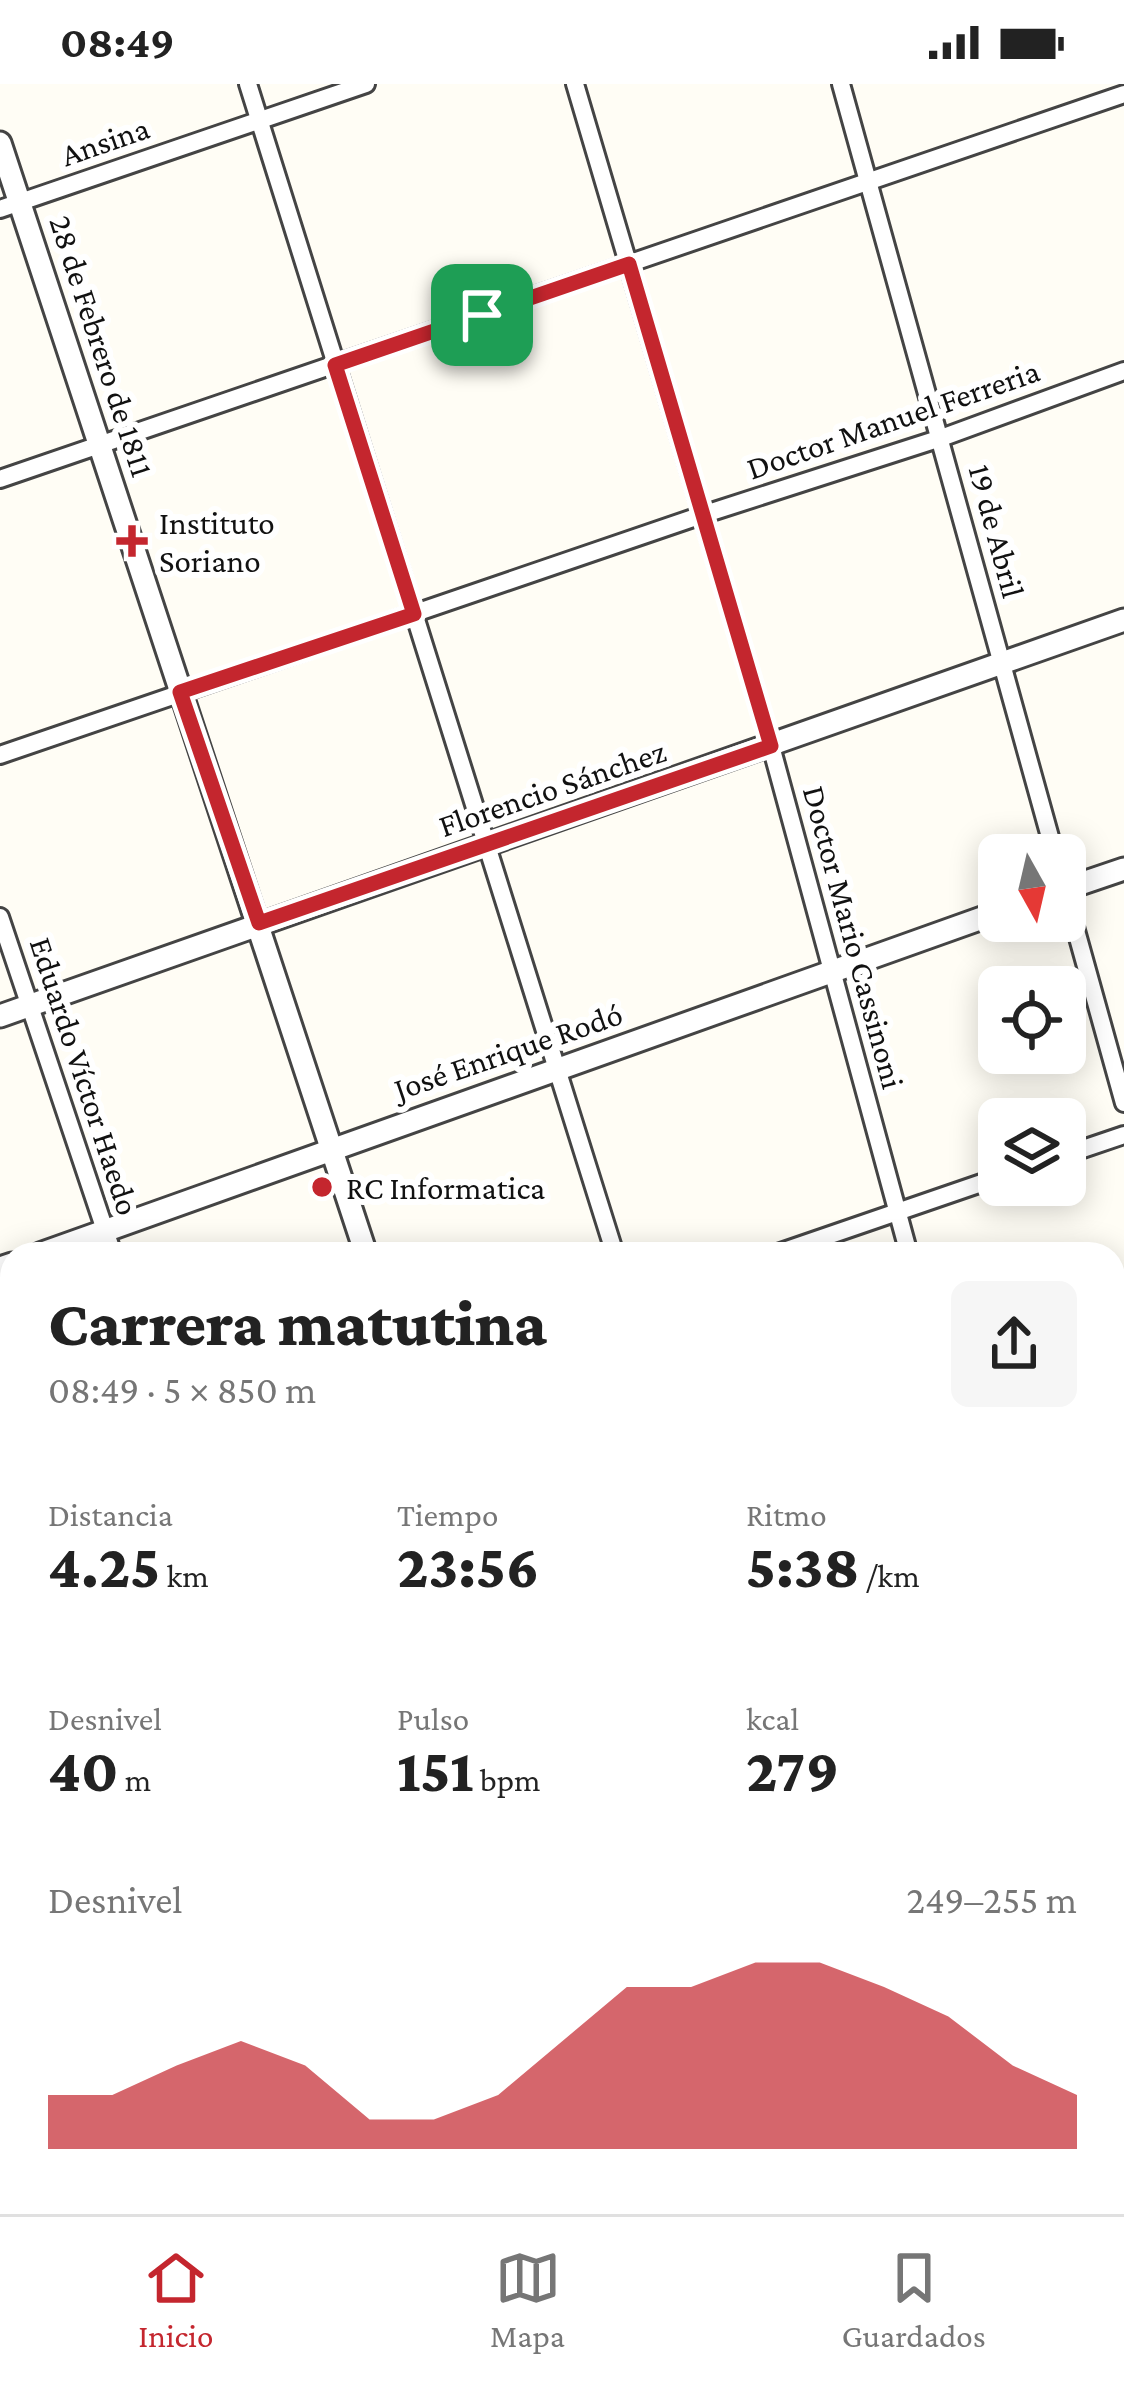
<!DOCTYPE html>
<html lang="es">
<meta charset="utf-8">
<style>
body{margin:0;font-family:"Crimson Pro",serif;background:#f6f6f6;color:#222;height:100vh;display:flex;flex-direction:column;font-size:45px;white-space:nowrap}
*{box-sizing:border-box;margin:0}
p{font-size:39px;color:#767676}
.icon{flex:none;width:66px;height:66px;fill:none;stroke:currentColor;stroke-width:2;stroke-linecap:round;stroke-linejoin:round}
.map{position:relative;flex:1;overflow:hidden}
.panel{position:absolute;left:0px;top:1158px;width:1125px;height:972px;display:flex;flex-direction:column;background:#fff;border-radius:36px 36px 0 0;box-shadow:0 6px 30px #0003}
.panel>*{flex:none}
.needle{width:78px;rotate:172deg}
.buttons{position:absolute;left:978px;top:750px;display:grid;gap:24px}
.buttons a{display:grid;place-items:center;width:108px;height:108px;border-radius:18px;background:#fff;box-shadow:0 6px 30px #0003;font-size:60px}
.pin{position:absolute;display:grid;place-items:center;width:102px;height:102px;color:#fff;margin:-51px;border-radius:24px;box-shadow:0 6px 18px #0006}
.round{display:grid;place-items:center;flex:none;width:126px;height:126px;border-radius:18px;background:#f6f6f6}
.overview{display:flex;align-items:center;justify-content:space-between;height:204px;padding:0 48px}
h1{font-size:66px;font-weight:800;line-height:90px}
.figures{display:grid;grid-template-columns:repeat(3,1fr);gap:18px;height:204px;padding:12px 48px}
.figures div{display:grid;align-content:center}
.figures b{font-size:60px;font-weight:800}
.figures small{font-size:33px;font-weight:400}
.figures p{font-size:33px}
.chart{height:336px;padding:24px 48px}
.chart p{display:flex;justify-content:space-between}
.chart svg{width:100%;height:216px;margin-top:12px;fill:#c4262e;opacity:.7}
.status{display:flex;justify-content:space-between;align-items:center;height:84px;padding:0 60px;background:#fff;direction:ltr}
.status svg{height:33px;fill:currentColor}
.tabs{display:flex;justify-content:space-around;align-items:center;height:168px;border-top:3px solid #e0e0e0;background:#fff;font-size:33px;color:#767676}
.tabs a{display:grid;justify-items:center;gap:6px}
.tabs .active{color:#c4262e}
.map>svg:first-child{display:block}
</style>
<div class="status"><b>08:49</b><svg viewBox="0 0 49 12"><path d="M0 12V9h3v3zM5 12V6h3v6zM10 12V3h3v9zM15 12V0h3v12zM26 1h20v11H26zM47 4h2v5h-2z"/></svg></div>
<div class="map">
<svg width="1124" height="2130" viewBox="0 0 1124 2130">
<rect width="100%" height="100%" fill="#fffdf5"/>
<g fill="none" stroke-linecap="round" stroke-linejoin="round">
<defs>
<g id="minor">
<path d="M248,0L615,1170"/>
<path d="M575,0L771,662L909,1170"/>
<path d="M841,0L1055,771"/>
<path d="M0,125L366,0"/>
<path d="M0,395L1124,10"/>
<path d="M0,671L702,431L941,354L1124,287"/>
<path d="M1065,807L1124,1019"/>
<path d="M0,833L113,1170"/>
<path d="M1065,1071L1124,1051"/>
<path d="M775,1170L999,1093"/>
<path d="M1113,1385L1124,1381"/>
<path d="M0,1445L12,1440"/>
<path d="M0,1630L12,1666"/>
<path d="M1113,1630L1124,1627"/>
<path d="M0,1735L12,1731"/>
<path d="M1113,1866L1124,1899"/>
<path d="M0,1984L12,1980"/>
<path d="M160,2118L163,2130"/>
<path d="M927,2118L931,2130"/>
<path d="M374,2130L412,2118"/>
</g>
<g id="tertiary">
<path d="M0,59L366,1170"/>
<path d="M1065,805L1124,785"/>
<path d="M0,932L1124,536"/>
<path d="M40,1170L999,828"/>
<path d="M0,1184L12,1180"/>
<path d="M673,2118L677,2130"/>
</g>
</defs>
<use href="#minor" stroke="#444" stroke-width="22"/>
<use href="#tertiary" stroke="#444" stroke-width="27"/>
<use href="#minor" stroke="#fff" stroke-width="16"/>
<use href="#tertiary" stroke="#fff" stroke-width="21"/>
</g>
<g fill="none" stroke-linecap="round" stroke-linejoin="round">
<defs>
<path id="route" d="M629,180L771,662L259,839L180,608L414,530L335,281Z"/>
</defs>
<use href="#route" stroke="#fff" stroke-width="24"/>
<use href="#route" stroke="#c4262e" stroke-width="15"/>
</g>
<g fill="#c4262e" stroke="#fff" stroke-width="4.5">
<path d="M126 439h12v12h12v12h-12v12h-12v-12h-12v-12h12z"/>
<circle cx="322" cy="1103" r="12"/>
</g>
<g text-anchor="middle" dominant-baseline="central" stroke-width="12" stroke-linejoin="round" paint-order="stroke">
<g font-size="33" fill="#111" stroke="#fff">
<text transform="translate(105 57) rotate(-19)">Ansina</text>
<text transform="translate(102 262) rotate(72)">28 de Febrero de 1811</text>
<text transform="translate(893 335) rotate(-19)">Doctor Manuel Ferreria</text>
<text transform="translate(997 447) rotate(75)">19 de Abril</text>
<text transform="translate(552 704) rotate(-19)">Florencio Sánchez</text>
<text transform="translate(854 853) rotate(75)">Doctor Mario Cassinoni</text>
<text transform="translate(508 967) rotate(-19)">José Enrique Rodó</text>
<text transform="translate(85 992) rotate(72)">Eduardo Víctor Haedo</text>
</g>
<g font-size="33" fill="#111" stroke="#fff" text-anchor="start">
<text x="159" y="438">Instituto<tspan x="159" dy="38">Soriano</tspan></text>
<text x="346" y="1103">RC Informatica</text>
</g>
</g>
</svg>
<div class="buttons">
<a><svg class="needle" viewBox="-14 -14 28 28"><path d="M0-13l5 13h-10z" fill="#e53935"/><path d="M0 13l5-13h-10z" fill="#767676"/></svg></a>
<a><svg class="icon" aria-label="locate" viewBox="0 0 24 24"><circle cx="12" cy="12" r="6"/><path d="M12 2v4M12 18v4M2 12h4M18 12h4"/></svg></a>
<a><svg class="icon" aria-label="layers" viewBox="0 0 24 24"><path d="M12 4l9 5-9 5-9-5zM3 14l9 5 9-5"/></svg></a>
</div>
<div class="pin" style="left:482px;top:231px;background:#1e9e55"><svg class="icon" aria-label="arrive" viewBox="0 0 24 24"><path d="M6 21V4h12l-3 4 3 4H6"/></svg></div>
<section class="panel">
<div class="overview"><div><h1>Carrera matutina</h1><p>08:49 · 5 × 850 m</p></div><a class="round"><svg class="icon" aria-label="share" viewBox="0 0 24 24"><path d="M12 15V3M7 8l5-5 5 5M5 13v7h14v-7"/></svg></a></div>
<div class="figures">
<div><p>Distancia</p><b>4.25<small> km</small></b></div>
<div><p>Tiempo</p><b>23:56</b></div>
<div><p>Ritmo</p><b>5:38<small> /km</small></b></div>
</div>
<div class="figures">
<div><p>Desnivel</p><b>40<small> m</small></b></div>
<div><p>Pulso</p><b>151<small> bpm</small></b></div>
<div><p>kcal</p><b>279</b></div>
</div>
<div class="chart"><p><span>Desnivel</span>249–255 m</p>
<svg viewBox="0 0 160 44" preserveAspectRatio="none"><path d="M0 44V33L10 33L20 27L30 22L40 27L50 38L60 38L70 33L80 22L90 11L100 11L110 6L120 6L130 11L140 17L150 27L160 33V44z"/></svg>
</div>
</section>
</div>
<nav class="tabs">
<a class="active"><svg class="icon" aria-label="home" viewBox="0 0 24 24"><path d="M3 11l9-7 9 7M6 9v11h12V9"/></svg>Inicio</a>
<a><svg class="icon" aria-label="map" viewBox="0 0 24 24"><path d="M3 6l6-2 6 2 6-2v14l-6 2-6-2-6 2zM9 4v14M15 6v14"/></svg>Mapa</a>
<a><svg class="icon" aria-label="saved" viewBox="0 0 24 24"><path d="M7 4h10v16l-5-4-5 4z"/></svg>Guardados</a>
</nav>
